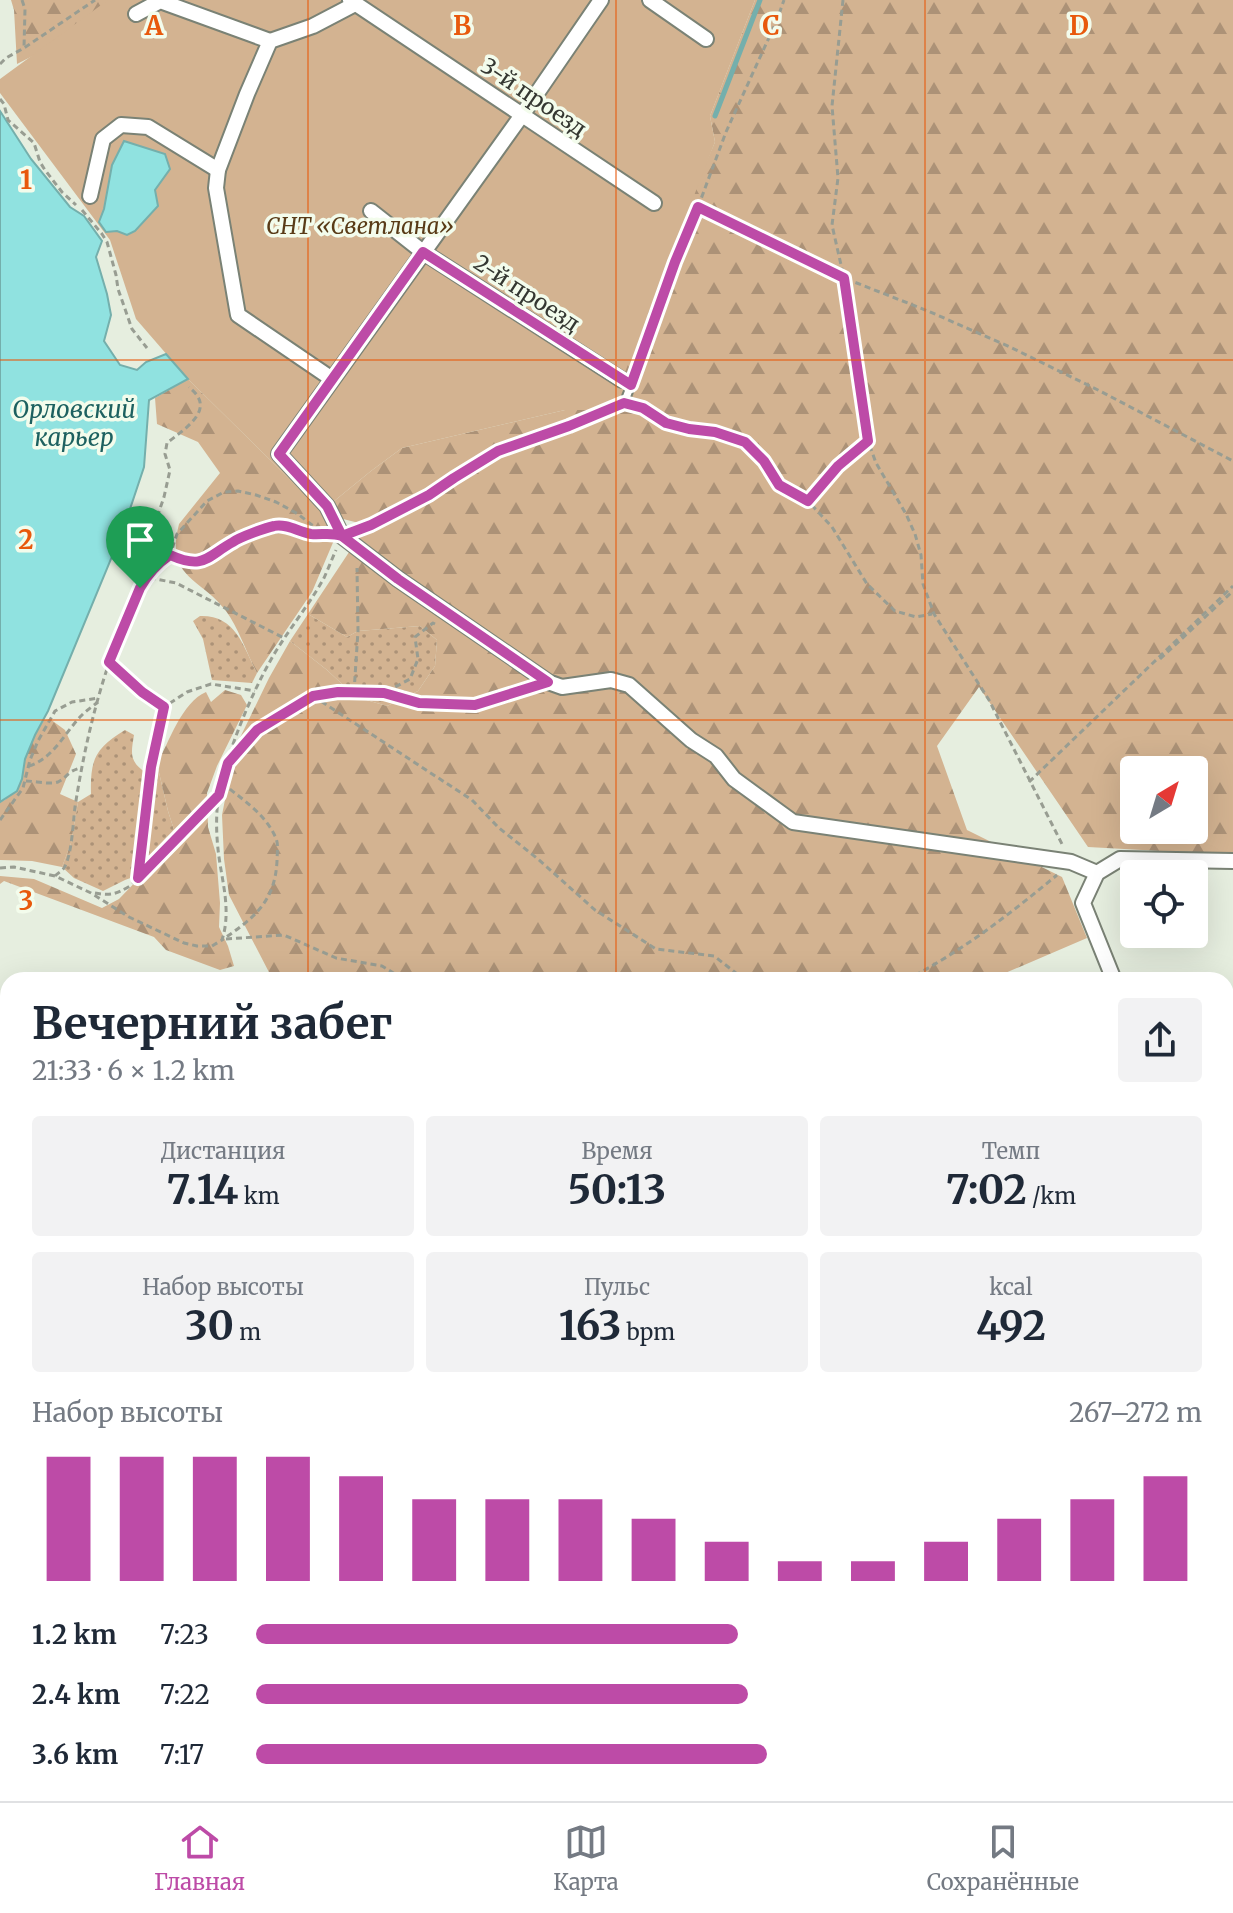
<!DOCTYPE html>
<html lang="ru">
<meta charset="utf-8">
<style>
body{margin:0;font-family:Merriweather,serif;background:#f2f2f3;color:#1f2937;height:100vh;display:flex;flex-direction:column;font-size:30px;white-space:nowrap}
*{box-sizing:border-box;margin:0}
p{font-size:26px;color:#747a83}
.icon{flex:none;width:44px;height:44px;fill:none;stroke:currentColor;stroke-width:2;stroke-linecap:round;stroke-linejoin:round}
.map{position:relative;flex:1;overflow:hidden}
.drawer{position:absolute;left:0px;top:972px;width:1234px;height:830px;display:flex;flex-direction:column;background:#fff;border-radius:24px 24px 0 0;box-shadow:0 8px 32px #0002}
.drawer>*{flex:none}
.needle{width:52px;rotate:38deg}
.tools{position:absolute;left:1120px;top:756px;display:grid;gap:16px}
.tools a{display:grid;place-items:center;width:88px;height:88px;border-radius:8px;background:#fff;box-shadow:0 8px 32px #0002;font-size:40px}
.pin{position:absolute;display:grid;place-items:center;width:68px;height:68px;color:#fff;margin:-82px -34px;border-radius:50% 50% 50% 0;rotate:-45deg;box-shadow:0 0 8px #0007}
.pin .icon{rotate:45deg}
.round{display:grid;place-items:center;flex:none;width:84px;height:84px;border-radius:8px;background:#f2f2f3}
.head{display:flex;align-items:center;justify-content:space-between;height:136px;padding:0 32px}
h1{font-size:44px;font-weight:700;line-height:60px}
.stats{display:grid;grid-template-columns:repeat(3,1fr);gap:12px;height:136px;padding:8px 32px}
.stats div{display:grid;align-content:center;border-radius:8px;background:#f2f2f3;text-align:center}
.stats b{font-size:40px;font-weight:700}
.stats small{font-size:22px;font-weight:400}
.stats p{font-size:22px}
.chart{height:224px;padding:16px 32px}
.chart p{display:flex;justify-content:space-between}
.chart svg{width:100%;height:144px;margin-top:8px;stroke:#bd4ba7;stroke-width:6}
ul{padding:0 32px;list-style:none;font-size:26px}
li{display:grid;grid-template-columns:128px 96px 1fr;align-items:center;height:60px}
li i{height:20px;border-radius:10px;background:#bd4ba7}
.dock{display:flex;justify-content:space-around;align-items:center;height:112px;border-top:2px solid #e0e1e3;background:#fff;font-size:22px;color:#747a83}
.dock a{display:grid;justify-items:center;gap:4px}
.dock .on{color:#bd4ba7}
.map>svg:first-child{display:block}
</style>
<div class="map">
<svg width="1233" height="1801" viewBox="0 0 1233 1801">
<defs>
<pattern id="grass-dots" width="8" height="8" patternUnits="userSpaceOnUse" patternTransform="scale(2)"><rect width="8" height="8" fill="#d3b391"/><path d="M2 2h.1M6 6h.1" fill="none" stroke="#ac9277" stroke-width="1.8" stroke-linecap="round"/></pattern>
<pattern id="forest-firs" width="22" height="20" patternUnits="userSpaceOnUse" patternTransform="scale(2)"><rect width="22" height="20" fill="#d3b391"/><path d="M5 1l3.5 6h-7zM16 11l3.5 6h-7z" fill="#ac9277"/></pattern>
</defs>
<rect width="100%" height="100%" fill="#e6eedf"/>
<g fill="url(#grass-dots)">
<path d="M308,614L347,637L358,631L420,626L437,640L435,666L418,691L387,706L356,697L327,670L290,641Z"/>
<path d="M200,616C236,615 243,646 257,673L252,683L212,680L203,639L193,621Z"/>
<path d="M125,730L134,735C131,754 129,761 146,773L157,764L168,811L177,839L172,851L144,873L125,880L103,891L74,878L62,867L71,843L78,802L91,794C90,760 95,748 125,730Z"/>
<path d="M341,1794H349L362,1801H308L323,1796Z"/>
</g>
<g fill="url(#forest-firs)" fill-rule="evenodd">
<path d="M11,0H142L17,64L14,10Z"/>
<path d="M755,0H1233V855L1088,847L979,687L937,746L967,830L1062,877L1087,938L989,980H273L229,895L224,859L222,815L235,748L269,678L290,641L327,670L356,697L387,706L418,691L435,666L437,640L420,626L358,631L347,637L308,614L367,525L343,519L312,592L257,673C247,654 238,627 226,611C200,577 165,578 179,524L220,473L198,442L157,424L155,398L188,379L322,511L371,471L402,448L565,410H600L715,142L710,116ZM1134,770H1194V830H1134Z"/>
<path d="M225,690L241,695L247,705L217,766L207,793L208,827L216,854L220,903L219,927L228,946L234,966L220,970L166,950L154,937L4,881L0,884V876L34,879L102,908L119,899L144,873L172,852L177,839L168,811L157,764C169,742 182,702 206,692L211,702Z"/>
<path d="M50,719L65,730L76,754L60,794L78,802L71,843L62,867L32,861L0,860V802L5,800L22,779L25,759L35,735L44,720Z"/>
<path d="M1226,1682L1233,1688V1798L1224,1794H1226Z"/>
<path d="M8,1754V1794H45L30,1801H0V1756Z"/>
<path d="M703,1794H958L949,1801H748Z"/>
<path d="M1030,1794H1192L1197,1801H1033Z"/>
</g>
<path fill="#d3b391" d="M108,0H755L710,116L715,142L622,380L600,410H565L402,448L371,471L322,511L188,379L136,319L110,240L0,93V79Z"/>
<g fill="#90e2e0" stroke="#74afac" stroke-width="2">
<path d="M0,111L31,159L70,207L84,216L102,241L96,257L107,294L111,315L104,341L120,365L137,370L146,362L166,354L188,379L149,400L144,467L123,530L48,711L35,735L25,759L22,779L17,791L0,802Z"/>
<path d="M124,141L165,154L170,169L155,190L158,206L135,231L127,235L117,231L106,232L99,222L104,209L112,165Z"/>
<path d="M573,1794H703L748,1801H617Z"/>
</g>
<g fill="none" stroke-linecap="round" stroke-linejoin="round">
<path stroke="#74afac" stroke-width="5" d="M715,116L760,0"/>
<defs>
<g id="service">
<path d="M343,536L371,525L409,506L498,451L569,426L624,403L631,385L622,380"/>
<path d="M0,1119L8,1121"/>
<path d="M0,1331L8,1342"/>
<path d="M1226,1404L1233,1403"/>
<path d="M0,1637L8,1635"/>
<path d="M276,1794L283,1801"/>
<path d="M1205,1794L1212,1801"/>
<path d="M238,1801L263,1794"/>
</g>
<g id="minor">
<path d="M350,0L654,203"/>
<path d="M601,0L522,115L279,454L327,506L342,536L398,579L548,682L562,687L611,680L629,685L691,740L716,756L734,779L793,822L1071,862L1097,873"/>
<path d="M650,0L706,39"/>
<path d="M136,14L160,1L270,41"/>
<path d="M90,196L103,139L121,125L148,127L218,170"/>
<path d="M371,211L423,252L622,380"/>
<path d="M332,379L238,315L216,188L218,170L247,94L270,41L313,26L355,4"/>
<path d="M1114,980L1083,903L1097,873L1120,859L1233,861"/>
<path d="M1226,1257L1233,1274"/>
</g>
</defs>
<use href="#service" stroke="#7a8275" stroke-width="11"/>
<use href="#minor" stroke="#7a8275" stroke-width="18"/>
<g stroke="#989d92" stroke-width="3" stroke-dasharray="6 4" stroke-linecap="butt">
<path d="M22,0L25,9L24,48"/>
<path d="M843,0L832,106L838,178L832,225L844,278L868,441L876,463L906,514L915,534L921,555L923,584L934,614L989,700L1062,844"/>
<path d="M0,64L6,58L24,48L95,0"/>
<path d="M0,99L4,104L8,120L34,143L40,162L45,170L62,192L76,205"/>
<path d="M698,207L726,132L777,20L784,0"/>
<path d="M82,210L102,234L107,242L116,275L118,289L132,329L147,348"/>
<path d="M636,371L675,262L698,207L844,278L928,311L1010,347L1100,391L1233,461"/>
<path d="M636,406L643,408L666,423L689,429L715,432L745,442L764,461L779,485L808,501L832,527L867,584L895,611L916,617L932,614"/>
<path d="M809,501L838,466L868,441"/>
<path d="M170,555C203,570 206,557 232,542C240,537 265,528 274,526C287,523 307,534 323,534"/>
<path d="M146,577L159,563L170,555L177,534L207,501L224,492L238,491L256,495L276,502L298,514L322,533"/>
<path d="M141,584L142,561L164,497L170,470L165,454L167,443C179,433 209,415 198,397C196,393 192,390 189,387"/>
<path d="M1160,659L1233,591"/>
<path d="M109,662L142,692L164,707"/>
<path d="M354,692L358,631L357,568"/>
<path d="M384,693L419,703L475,705L528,687"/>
<path d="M313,696L472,800L499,828L538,859L595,910L656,949L714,956L745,980"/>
<path d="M230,760L257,730L313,696L338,692L384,693L410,679L418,659L415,637L433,623L435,624"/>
<path d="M29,766C54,758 65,732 82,715C87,710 93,706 98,702"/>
<path d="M26,781C35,781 50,785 58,782C68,777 66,772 80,768"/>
<path d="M1029,782L1233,586"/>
<path d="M222,783C242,799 264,813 275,836C279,843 277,853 277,861C275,902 254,918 222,940"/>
<path d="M0,820L23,788L30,760L38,741L55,711L72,702L99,698"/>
<path d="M0,868L14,867L55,876L91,893L129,917L184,943L197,946H212L222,940C232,909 221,879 218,849C216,831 216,810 219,793C228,750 251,694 273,656C289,629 309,605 324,578C328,569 332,559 336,550"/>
<path d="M55,876C58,873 62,871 64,868C72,855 73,823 75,807C87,729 108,647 146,577L176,583L284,638"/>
<path d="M138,878L151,767L164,707L187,692L211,684L255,691"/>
<path d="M95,893C111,896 116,894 130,886L219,795"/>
<path d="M226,939L284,935L336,958L382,966L405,980"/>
<path d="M906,980C961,952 1010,914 1057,875"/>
<path d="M0,1653L8,1652"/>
<path d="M0,1751L8,1748"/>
<path d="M461,1794L500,1801"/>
<path d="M777,1794L809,1801"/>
<path d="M1059,1794L1063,1801"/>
</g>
<use href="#service" stroke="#fff" stroke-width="7"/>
<use href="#minor" stroke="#fff" stroke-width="14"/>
<g stroke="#7c8178" stroke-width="5">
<path d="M0,1086L8,1088"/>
<path d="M1226,1368L1233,1370"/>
<path d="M1226,1431L1233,1430"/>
<path d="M0,1743L8,1741"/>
</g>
</g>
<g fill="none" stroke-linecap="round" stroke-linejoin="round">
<defs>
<path id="route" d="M140,588L109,662L142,692L164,707L151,767L138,878L219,795L228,763L257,730L313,696L338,692L384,693L419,703L475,705L548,682L398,579L342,536L371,525L429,495L454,478L498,451L569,426L624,403L643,408L666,423L689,429L715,432L745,442L764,461L779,485L808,501L838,466L868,441L844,278L698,207L675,262L631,385L423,252L279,454L327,506L342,536C331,532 322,535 311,534C299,532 286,523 274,526C265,528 240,537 233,542C206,557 204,570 170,555C157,564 148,574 140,588"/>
</defs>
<use href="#route" stroke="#fff" stroke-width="16"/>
<use href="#route" stroke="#bd4ba7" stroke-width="10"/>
</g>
<path fill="none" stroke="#e8590c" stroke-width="2" stroke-opacity="0.55" d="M308,0V980M616,0V980M925,0V980M0,360H1233M0,720H1233M0,1081H8M1226,1081H1233M0,1441H8M1226,1441H1233M308,1794V1801M616,1794V1801M925,1794V1801"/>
<g text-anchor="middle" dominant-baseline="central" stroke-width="7" stroke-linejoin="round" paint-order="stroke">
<g font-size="22" fill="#343731" stroke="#f3fcec">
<text transform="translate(534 97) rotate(34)">3-й проезд</text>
<text transform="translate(527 293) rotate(33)">2-й проезд</text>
</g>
<g font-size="22" font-style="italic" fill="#593b17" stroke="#f3fcec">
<text x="360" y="226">СНТ «Светлана»</text>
</g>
<g font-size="24" font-style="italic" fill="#1d6160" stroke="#f3fcec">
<text x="74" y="409">Орловский<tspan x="74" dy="28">карьер</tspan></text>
</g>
</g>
<g font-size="26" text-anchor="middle" font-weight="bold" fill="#e8590c" stroke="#f3fcec" stroke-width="7" stroke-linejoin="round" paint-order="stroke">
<text x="154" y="35">A</text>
<text x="462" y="35">B</text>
<text x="771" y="35">C</text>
<text x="1079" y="35">D</text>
<text x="26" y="189">1</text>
<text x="26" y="549">2</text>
<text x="26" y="910">3</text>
</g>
</svg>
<div class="tools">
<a><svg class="needle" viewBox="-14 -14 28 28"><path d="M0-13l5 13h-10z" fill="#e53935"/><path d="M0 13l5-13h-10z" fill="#747a83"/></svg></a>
<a><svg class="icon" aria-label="locate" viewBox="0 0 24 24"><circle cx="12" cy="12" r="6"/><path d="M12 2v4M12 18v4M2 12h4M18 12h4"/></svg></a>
</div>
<div class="pin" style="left:140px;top:588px;background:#1e9e55"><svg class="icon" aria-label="arrive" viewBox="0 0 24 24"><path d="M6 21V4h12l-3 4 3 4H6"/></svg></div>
<section class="drawer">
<div class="head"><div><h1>Вечерний забег</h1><p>21:33 · 6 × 1.2 km</p></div><a class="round"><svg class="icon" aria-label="share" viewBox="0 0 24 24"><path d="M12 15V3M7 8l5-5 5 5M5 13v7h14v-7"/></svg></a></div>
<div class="stats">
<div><p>Дистанция</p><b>7.14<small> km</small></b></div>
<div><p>Время</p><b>50:13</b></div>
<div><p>Темп</p><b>7:02<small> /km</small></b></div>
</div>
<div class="stats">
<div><p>Набор высоты</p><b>30<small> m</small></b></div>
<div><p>Пульс</p><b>163<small> bpm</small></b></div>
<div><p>kcal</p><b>492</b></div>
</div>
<div class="chart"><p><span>Набор высоты</span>267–272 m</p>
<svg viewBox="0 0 160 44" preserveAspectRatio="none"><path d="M5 44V6M15 44V6M25 44V6M35 44V6M45 44V12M55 44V19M65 44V19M75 44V19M85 44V25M95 44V32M105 44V38M115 44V38M125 44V32M135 44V25M145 44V19M155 44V12"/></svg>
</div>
<ul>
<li><b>1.2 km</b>7:23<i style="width:51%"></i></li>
<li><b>2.4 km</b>7:22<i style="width:52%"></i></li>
<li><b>3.6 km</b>7:17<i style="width:54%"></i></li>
</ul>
</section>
</div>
<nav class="dock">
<a class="on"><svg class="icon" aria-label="home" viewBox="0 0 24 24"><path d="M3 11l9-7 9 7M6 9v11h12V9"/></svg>Главная</a>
<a><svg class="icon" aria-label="map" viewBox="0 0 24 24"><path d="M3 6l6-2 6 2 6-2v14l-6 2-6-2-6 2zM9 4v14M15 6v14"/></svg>Карта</a>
<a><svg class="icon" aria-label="saved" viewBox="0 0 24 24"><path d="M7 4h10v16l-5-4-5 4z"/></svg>Сохранённые</a>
</nav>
